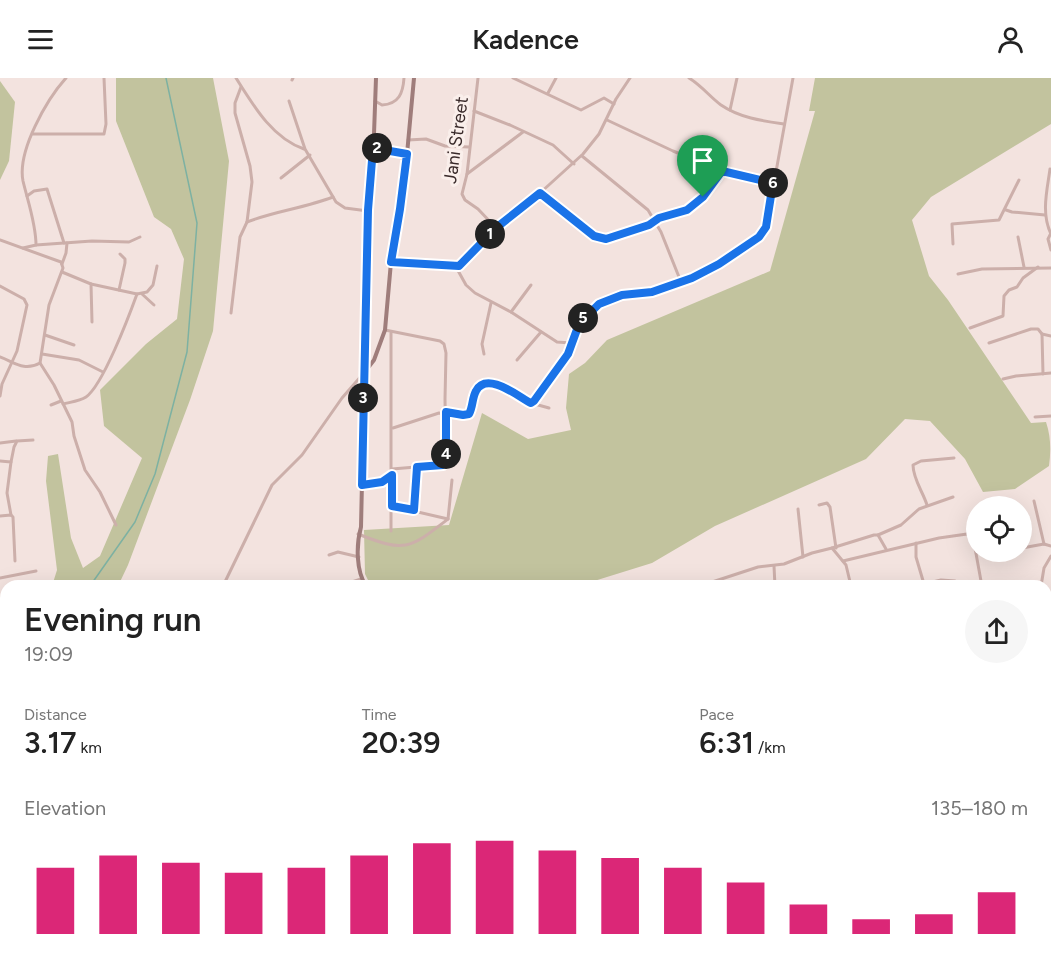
<!DOCTYPE html>
<meta charset="utf-8">
<style>
body{margin:0;font-family:Figtree,sans-serif;background:#f6f6f6;color:#222;height:100vh;display:flex;flex-direction:column;font-size:22px;white-space:nowrap}
*{box-sizing:border-box;margin:0}
p{font-size:20px;color:#767676}
.icon{flex:none;width:33px;height:33px;fill:none;stroke:currentColor;stroke-width:2;stroke-linecap:round;stroke-linejoin:round}
.map{position:relative;flex:1;overflow:hidden}
.panel{position:absolute;left:0px;top:502px;width:1052px;height:386px;display:flex;flex-direction:column;background:#fff;border-radius:18px 18px 0 0;box-shadow:0 6px 24px #0002}
.panel>*{flex:none}
.fabs{position:absolute;left:966px;top:418px;display:grid;gap:12px}
.fabs a{display:grid;place-items:center;width:66px;height:66px;border-radius:50%;background:#fff;box-shadow:0 6px 24px #0002;font-size:30px}
.pin{position:absolute;display:grid;place-items:center;width:51px;height:51px;color:#fff;margin:-62px -26px;border-radius:50% 50% 50% 0;rotate:-45deg;box-shadow:0 0 6px #0007}
.pin .icon{rotate:45deg}
.km{position:absolute;width:30px;height:30px;margin:-15px;border-radius:50%;background:#222;color:#fff;font-size:16px;line-height:30px;text-align:center}
.round{display:grid;place-items:center;flex:none;width:63px;height:63px;border-radius:32px;background:#f6f6f6}
.head{display:flex;align-items:center;justify-content:space-between;height:102px;padding:0 24px}
h1{font-size:33px;font-weight:600;line-height:45px}
.stats{display:grid;grid-template-columns:repeat(3,1fr);gap:9px;height:102px;padding:6px 24px}
.stats div{display:grid;align-content:center}
.stats b{font-size:30px;font-weight:600}
.stats small{font-size:16px;font-weight:400}
.stats p{font-size:16px}
.chart{height:168px;padding:12px 24px}
.chart p{display:flex;justify-content:space-between}
.chart svg{width:100%;height:108px;margin-top:6px;stroke:#db2777;stroke-width:6}
header{display:flex;justify-content:space-between;align-items:center;height:78px;padding:0 24px;background:#fff;font-size:27px;font-weight:600}
.map>svg:first-child{display:block}
</style>
<header><svg class="icon" aria-label="menu" viewBox="0 0 24 24"><path d="M4 6h16M4 12h16M4 18h16"/></svg>Kadence<svg class="icon" aria-label="person" viewBox="0 0 24 24"><circle cx="12" cy="8" r="4"/><path d="M4 21q1-7 8-7t8 7"/></svg></header>
<div class="map">
<svg width="1051" height="887" viewBox="0 0 1051 887">
<rect width="100%" height="100%" fill="#f3e3df"/>
<g fill="#c2c39e">
<path d="M116,0H213L229,83L213,253L190,322L128,487L118,508H52L57,492L46,403L48,378L58,376L71,460L83,490L100,478L142,380L104,348L100,312L146,266L177,241L184,181L171,151L154,139L116,43Z"/>
<path d="M815,0H1051V46L931,119L912,142L929,198L948,222L1031,345L1046,344C1051,359 1051,373 1049,388L1015,411L983,414L965,381L930,343L905,341L866,381L715,448L652,485L578,508H492L477,505L470,508H371L365,496L364,452L449,447L482,335L528,361L571,352L566,330L569,296L585,285L607,262L770,193L815,33H809Z"/>
<path d="M0,3L15,24L9,83L0,102Z"/>
<path d="M6,552V599L0,606V556Z"/>
</g>
<g fill="none" stroke-linecap="round" stroke-linejoin="round">
<g stroke="#7db1a2" stroke-width="1.5">
<path d="M90,508L135,444L155,396L187,274L197,145L166,0"/>
<path d="M1046,584V583"/>
<path d="M1046,589L1051,585"/>
<path d="M0,593L6,587"/>
<path d="M266,887L273,882"/>
</g>
<g stroke="#ccafaa" stroke-width="3">
<path d="M236,0C253,27 272,60 304,71"/>
<path d="M478,0L467,96L462,116L465,122L478,131L496,150"/>
<path d="M513,0L581,32L604,20L614,26"/>
<path d="M689,0C702,8 710,19 721,27C740,40 763,43 784,46"/>
<path d="M292,2L293,0"/>
<path d="M548,15L556,0"/>
<path d="M289,23L305,71L336,124L345,130L368,133"/>
<path d="M375,23L382,27C399,26 403,15 404,0"/>
<path d="M730,32L737,0"/>
<path d="M474,33L510,47L553,67L574,86"/>
<path d="M607,42L673,73L722,93L773,105"/>
<path d="M33,56H104L106,46L104,0"/>
<path d="M408,62L426,61L445,68L469,69"/>
<path d="M373,70L407,76"/>
<path d="M582,78L648,132L661,154L681,204"/>
<path d="M1050,91C1047,113 1041,135 1051,156"/>
<path d="M467,96L523,54"/>
<path d="M281,100L310,77"/>
<path d="M540,115L594,158L606,161L649,147L659,140L687,132L703,119L722,93"/>
<path d="M27,118L34,113L47,111L64,165"/>
<path d="M1006,132L1012,134L1045,137"/>
<path d="M247,144C275,133 305,130 333,119"/>
<path d="M1051,155L1048,161L1051,172"/>
<path d="M1018,159L1024,189"/>
<path d="M0,162L61,184L63,190L49,227L40,285C24,294 14,284 0,279"/>
<path d="M953,166L952,146L999,142L1019,102"/>
<path d="M36,167L92,163L129,164L140,159"/>
<path d="M23,170L36,167C36,146 28,124 23,103C17,73 47,21 66,0"/>
<path d="M391,184L456,189L466,207L475,215L511,234L557,264L571,265"/>
<path d="M62,186L66,175L67,165"/>
<path d="M456,189L496,150L540,115L583,76L599,56L616,21L630,0"/>
<path d="M62,194L91,206L92,244"/>
<path d="M958,196L982,191L1051,190"/>
<path d="M91,206L137,216L147,214L153,207L157,188"/>
<path d="M0,208L24,221L27,227L17,273L2,306L0,318"/>
<path d="M119,212L125,185V181L120,176"/>
<path d="M142,216L154,227"/>
<path d="M511,234L531,207"/>
<path d="M231,235L240,159L247,144L252,104L250,88L235,35V25L241,9"/>
<path d="M970,250L1003,238L1004,218L1009,212L1017,209L1023,200L1038,189"/>
<path d="M385,252L440,263L444,266L446,275L445,321L446,384L440,387L392,391"/>
<path d="M391,255V453"/>
<path d="M1042,256L1051,258"/>
<path d="M45,257L74,267"/>
<path d="M989,265L1031,251H1038L1042,256L1043,296"/>
<path d="M42,276L79,282L103,294"/>
<path d="M484,276L482,266L491,225"/>
<path d="M517,282L541,254"/>
<path d="M40,285L54,307L72,344L74,358L85,392L100,414L116,447"/>
<path d="M1003,301L1016,298L1051,295"/>
<path d="M531,325L549,330"/>
<path d="M63,326C71,324 80,323 86,319C103,307 129,238 137,216"/>
<path d="M51,327L61,323"/>
<path d="M1035,339L1051,338"/>
<path d="M393,350L439,335L467,337L471,333L478,310C500,299 513,317 531,325L534,323L568,276L579,246L599,226L622,217L652,215L692,200L719,186L755,162L763,155L766,149L793,0"/>
<path d="M0,365L16,363"/>
<path d="M0,383L11,384L7,415L11,437"/>
<path d="M11,384L14,369L17,363L33,362"/>
<path d="M361,407L382,404L392,397"/>
<path d="M1034,423L1044,466"/>
<path d="M819,427L827,425L830,429L836,470"/>
<path d="M927,427C923,414 913,401 913,387L921,383L954,380"/>
<path d="M392,428L448,441"/>
<path d="M798,431L803,479"/>
<path d="M414,432L417,389"/>
<path d="M0,438L11,437L13,439L15,483"/>
<path d="M358,456C406,475 409,471 448,441L452,402"/>
<path d="M878,457L901,447L919,431L953,419"/>
<path d="M916,465V479L924,506"/>
<path d="M832,470L874,457H878L886,471"/>
<path d="M1022,470L1044,466L1051,468"/>
<path d="M329,477L338,474L359,479"/>
<path d="M843,483L939,460L967,456L970,458L975,470L981,503"/>
<path d="M774,488L775,508"/>
<path d="M0,500L36,493"/>
<path d="M614,505L615,508"/>
<path d="M144,508L152,506L163,508"/>
<path d="M223,508L272,407L302,377L342,320L363,296"/>
<path d="M340,508L361,501"/>
<path d="M700,508L758,489L784,486L812,475L832,470L846,487L851,508"/>
<path d="M916,508L941,502L955,503L958,508"/>
<path d="M1041,508L1044,490L1051,478"/>
<path d="M0,523L6,522"/>
<path d="M1046,538L1048,584"/>
<path d="M1046,607L1051,608"/>
<path d="M0,656L6,643"/>
<path d="M1046,663L1051,664"/>
<path d="M1046,726L1051,744"/>
<path d="M1046,756L1051,753"/>
<path d="M0,764L6,763"/>
<path d="M1046,813L1051,817"/>
<path d="M0,819L6,818"/>
<path d="M0,850L6,821"/>
<path d="M1046,853L1051,854"/>
<path d="M290,882L292,887"/>
<path d="M760,882L765,887"/>
<path d="M928,882L930,887"/>
<path d="M50,887L55,882"/>
<path d="M217,887L218,882"/>
<path d="M794,887L801,882"/>
<path d="M839,887L840,882"/>
</g>
<g stroke="#9f7d7b" stroke-width="4">
<path d="M364,295L374,282L385,252L391,184L405,98L414,0"/>
<path d="M366,508C356,493 356,467 361,449L368,132L369,105L373,84L376,0"/>
<path d="M1046,586L1051,582"/>
<path d="M273,887L280,882"/>
</g>
<g stroke="#7b5b5b" stroke-width="4.5">
<path d="M740,882L746,887"/>
<path d="M750,882L755,887"/>
</g>
</g>
<g fill="none" stroke-linecap="round" stroke-linejoin="round">
<defs>
<path id="route" d="M373,70L407,76L400,131L391,184L459,188L496,150L540,115L594,158L606,161L649,147L659,140L687,132L703,119L722,93L773,105L766,149L759,159L719,186L692,200L652,214L622,217L599,226L579,246L568,276L534,323L531,325C520,320 487,292 476,313C472,320 473,329 469,336L463,337L446,334V384L443,387L417,389L414,432L392,428V397L382,404L362,407L368,132Z"/>
</defs>
<use href="#route" stroke="#fff" stroke-width="12"/>
<use href="#route" stroke="#1a73e8" stroke-width="8"/>
</g>
<g text-anchor="middle" dominant-baseline="central" stroke-width="6" stroke-linejoin="round" paint-order="stroke">
<g font-size="18" fill="#392a2a" stroke="#faefeb">
<text transform="translate(456 62) rotate(-82)">Jani Street</text>
</g>
</g>
</svg>
<div class="fabs">
<a><svg class="icon" aria-label="locate" viewBox="0 0 24 24"><circle cx="12" cy="12" r="6"/><path d="M12 2v4M12 18v4M2 12h4M18 12h4"/></svg></a>
</div>
<div class="pin" style="left:703px;top:119px;background:#1e9e55"><svg class="icon" aria-label="arrive" viewBox="0 0 24 24"><path d="M6 21V4h12l-3 4 3 4H6"/></svg></div>
<b class="km" style="left:490px;top:156px">1</b>
<b class="km" style="left:377px;top:70px">2</b>
<b class="km" style="left:363px;top:320px">3</b>
<b class="km" style="left:446px;top:376px">4</b>
<b class="km" style="left:583px;top:240px">5</b>
<b class="km" style="left:773px;top:105px">6</b>
<section class="panel">
<div class="head"><div><h1>Evening run</h1><p>19:09</p></div><a class="round"><svg class="icon" aria-label="share" viewBox="0 0 24 24"><path d="M12 15V3M7 8l5-5 5 5M5 13v7h14v-7"/></svg></a></div>
<div class="stats">
<div><p>Distance</p><b>3.17<small> km</small></b></div>
<div><p>Time</p><b>20:39</b></div>
<div><p>Pace</p><b>6:31<small> /km</small></b></div>
</div>
<div class="chart"><p><span>Elevation</span>135–180 m</p>
<svg viewBox="0 0 160 44" preserveAspectRatio="none"><path d="M5 44V17M15 44V12M25 44V15M35 44V19M45 44V17M55 44V12M65 44V7M75 44V6M85 44V10M95 44V13M105 44V17M115 44V23M125 44V32M135 44V38M145 44V36M155 44V27"/></svg>
</div>
</section>
</div>
